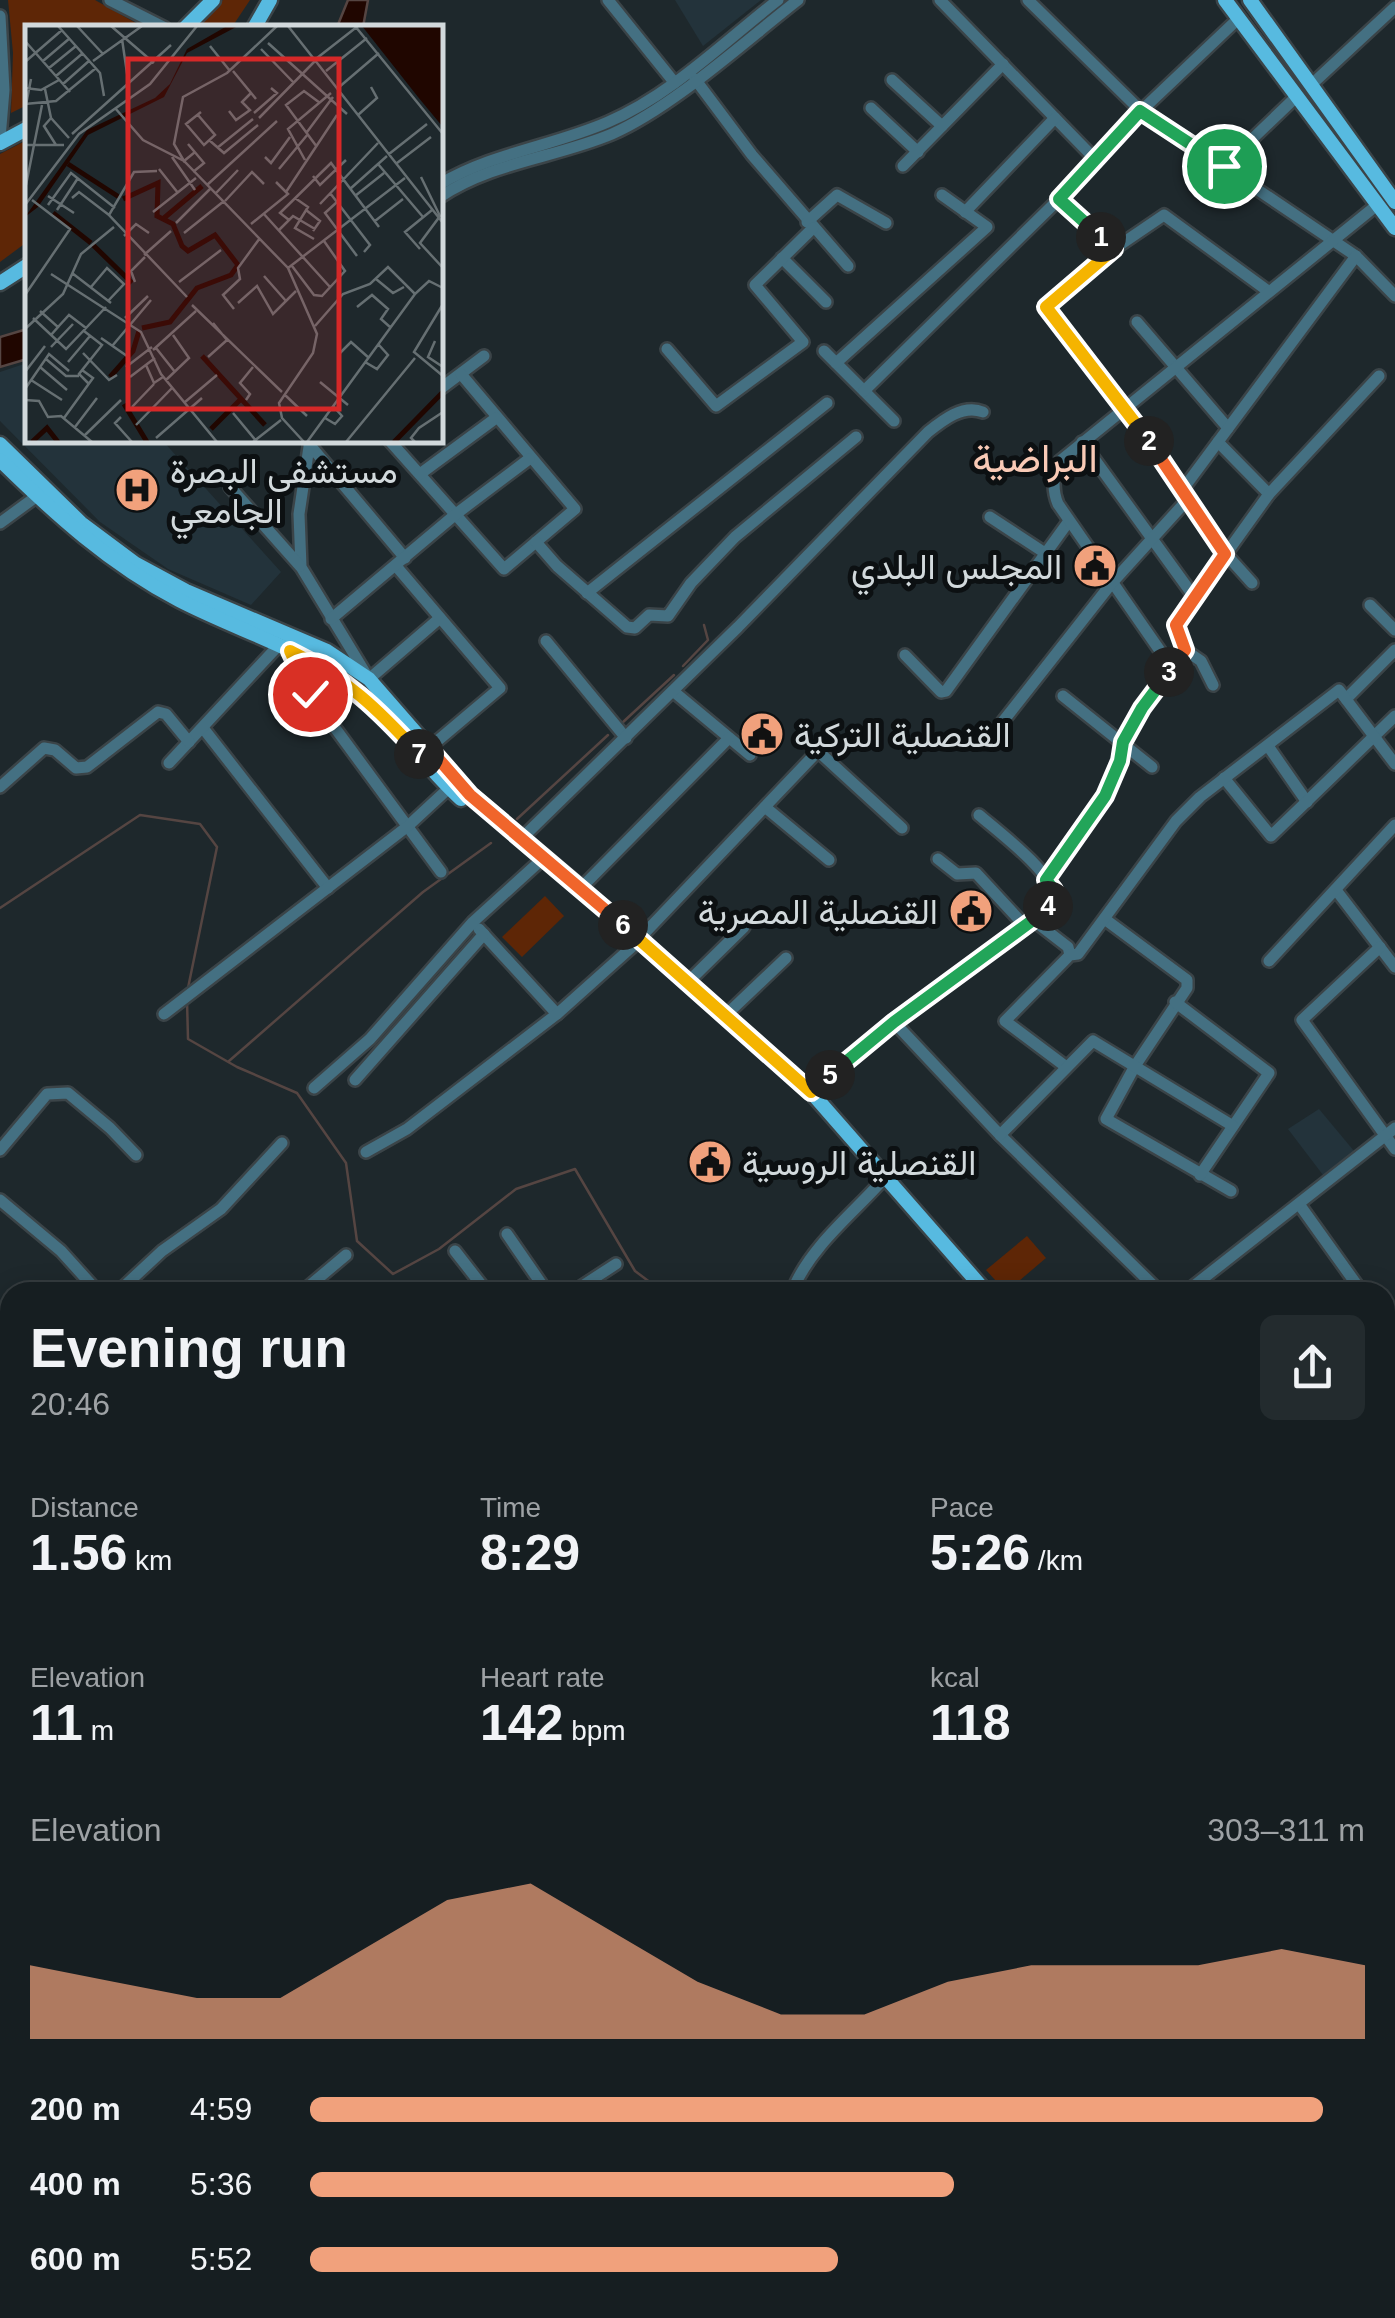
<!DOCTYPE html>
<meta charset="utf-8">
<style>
body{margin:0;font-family:Arial,Vazirmatn,sans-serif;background:#232b2e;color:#f1f3f6;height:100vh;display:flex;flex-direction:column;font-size:38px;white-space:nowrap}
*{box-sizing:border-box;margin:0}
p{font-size:32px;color:#9ea2a5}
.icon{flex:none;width:55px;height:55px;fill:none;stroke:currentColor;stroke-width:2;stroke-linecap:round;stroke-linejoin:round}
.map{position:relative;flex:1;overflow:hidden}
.side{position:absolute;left:0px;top:1282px;width:1395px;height:1038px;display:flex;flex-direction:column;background:#161e21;border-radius:30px 30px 0 0;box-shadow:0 5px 25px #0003,0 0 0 2px #353c3f}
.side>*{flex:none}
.pin{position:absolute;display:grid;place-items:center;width:85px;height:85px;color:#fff;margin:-42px;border:5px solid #fff;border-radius:50%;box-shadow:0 2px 10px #0007}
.km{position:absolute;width:50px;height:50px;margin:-25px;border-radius:50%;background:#222;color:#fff;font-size:28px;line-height:50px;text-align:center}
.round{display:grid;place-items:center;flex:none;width:105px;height:105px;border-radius:15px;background:#232b2e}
.headline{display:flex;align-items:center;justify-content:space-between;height:170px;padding:0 30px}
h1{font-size:55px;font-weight:800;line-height:75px}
.figures{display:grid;grid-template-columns:repeat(3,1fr);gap:15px;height:170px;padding:10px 30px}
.figures div{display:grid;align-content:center}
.figures b{font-size:50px;font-weight:800}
.figures small{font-size:28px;font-weight:400}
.figures p{font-size:28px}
.chart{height:280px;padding:20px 30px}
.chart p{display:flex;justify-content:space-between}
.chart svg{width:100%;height:180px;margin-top:10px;fill:#f1a17c;opacity:.7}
ul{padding:0 30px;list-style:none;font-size:32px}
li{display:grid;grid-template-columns:160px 120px 1fr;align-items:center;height:75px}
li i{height:25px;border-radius:12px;background:#f1a17c}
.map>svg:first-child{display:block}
</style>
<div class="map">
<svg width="1395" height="2318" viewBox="0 0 1395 2318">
<rect width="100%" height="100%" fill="#1e282c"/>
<g fill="#23333b">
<path d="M675,0H761L703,46Z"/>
<path d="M27,363L28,440H162L281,572L251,605L168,569L100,522L0,421V372Z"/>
<path d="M1319,1109L1354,1151L1323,1175L1288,1129Z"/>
</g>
<g fill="#5e2606">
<path d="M8,0H95L143,27L28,28L27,105L11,113L13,53Z"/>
<path d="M223,0H250L232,27L194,28Z"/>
<path d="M27,140V242L0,262V154Z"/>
<path d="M545,896L564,916L522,957L502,937Z"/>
<path d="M1027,1236L1046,1258L1006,1292L986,1270Z"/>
</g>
<g fill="#200600" stroke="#554542" stroke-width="2.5">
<path d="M348,0H368L363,27H337Z"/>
<path d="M27,329V359L0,367V337Z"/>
</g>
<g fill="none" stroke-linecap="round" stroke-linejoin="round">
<g stroke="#554542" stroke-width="2.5">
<path d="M683,666L708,640L704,625"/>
<path d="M622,723L674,675"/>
<path d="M517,819L608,735"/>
<path d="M0,908L140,815L200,824L217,847L188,988"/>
<path d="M187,1000L188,1039L237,1067L297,1093L346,1163L357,1241L393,1274L439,1249L516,1189L575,1169L635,1271L663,1292"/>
<path d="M229,1061L423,892L491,843"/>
<path d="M0,1973L10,1963"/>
<path d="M802,2310L811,2318"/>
<path d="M668,2318L674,2310"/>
</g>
<path stroke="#200600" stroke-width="10" d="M0,1462L10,1471"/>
<defs>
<g id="minor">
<path d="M110,0L165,28"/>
<path d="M608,0L674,82"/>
<path d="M940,0L1095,159"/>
<path d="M1028,0L1141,111L1356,256L1395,296"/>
<path d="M0,16L4,90L0,138"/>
<path d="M695,79L752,155L848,266"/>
<path d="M892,80L942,126"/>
<path d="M1311,85L1395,7"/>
<path d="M871,108L918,152"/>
<path d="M903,166L1003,64"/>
<path d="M1224,166L1296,97"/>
<path d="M440,184C492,153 553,146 608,122C671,95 724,42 778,0"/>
<path d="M440,197C492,162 555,158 612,134C673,107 744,42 798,0"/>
<path d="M1059,199L1114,249"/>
<path d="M965,212L1055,118"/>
<path d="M807,222L837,195L886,223"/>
<path d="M782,258L826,302"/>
<path d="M1137,322L1228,428"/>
<path d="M667,349L716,406L803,342L755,285L813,228"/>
<path d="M824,351L894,421"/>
<path d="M836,363L987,227L942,195"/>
<path d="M440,389L484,356"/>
<path d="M864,391L1059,199L1141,111L1239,18"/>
<path d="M310,440L299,514L301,567L369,679L440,618"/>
<path d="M389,440L504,569L575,509L461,374"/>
<path d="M1082,442L1195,598"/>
<path d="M1218,442L1269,494"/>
<path d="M309,444L405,558"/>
<path d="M420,474L496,418"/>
<path d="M230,487L300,566"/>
<path d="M1183,489L1356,256"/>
<path d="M990,517L1045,553"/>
<path d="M0,523L37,496"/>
<path d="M536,542L557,566L627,627L635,628L649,615L668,616L691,583L735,537L856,437"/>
<path d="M396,566L500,688L423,753"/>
<path d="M1252,583L1225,553L1125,408L1046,307L1114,249L1164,215L1268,291"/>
<path d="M587,593L827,403"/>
<path d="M1370,605L1395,630"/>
<path d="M331,619L456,514L529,459"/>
<path d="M546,641L626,738"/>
<path d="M1185,650L1201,661L1213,685"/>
<path d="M289,651L310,694L441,872"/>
<path d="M905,655L941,692L946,691L1069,521"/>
<path d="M1172,668L1058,504C1052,490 1053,474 1060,461L1377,205"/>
<path d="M673,691L750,755"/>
<path d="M1063,696L1152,767"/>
<path d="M1346,699L1395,650"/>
<path d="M203,728L328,888"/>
<path d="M997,729L1111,584L1189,498"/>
<path d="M1268,746L1307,802"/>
<path d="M169,763L278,646"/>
<path d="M1224,778L1271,836L1395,716"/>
<path d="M0,787L44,748L55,750L76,768L87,767L158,712L166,714L189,742"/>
<path d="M765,807L829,860"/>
<path d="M521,839L738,627L928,432C943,420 963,404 983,412"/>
<path d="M938,859L957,874L976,873L1025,926"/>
<path d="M1046,880L1105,796L1120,761L1123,742L1142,708L1185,650L1176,625L1185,611L1269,494L1379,376"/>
<path d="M581,888L729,738"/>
<path d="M1336,890L1395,967"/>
<path d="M1033,920L1068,947L1070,955"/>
<path d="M1106,920L1187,980V988L1135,1066L1106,1119L1231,1191"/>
<path d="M479,929L557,1014"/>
<path d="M639,939L818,751L902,828"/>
<path d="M1380,947L1302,1020L1395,1149"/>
<path d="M1269,961L1395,825"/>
<path d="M688,982L744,927"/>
<path d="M1175,1002L1269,1073L1200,1175"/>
<path d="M164,1014L408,826L449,788"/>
<path d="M726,1015L786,958"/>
<path d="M894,1022L1000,1135L1160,1292"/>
<path d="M1065,1066L1005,1021L1070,955L1078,954L1176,821L1200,797L1339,690L1395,764"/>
<path d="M355,1080L484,934"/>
<path d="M314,1088L370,1039L473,922L538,863"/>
<path d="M811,1092L894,1022L1033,920L1056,898C1051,871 1000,833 979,815"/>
<path d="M1000,1135L1093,1041L1233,1126"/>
<path d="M0,1150L47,1094L68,1093L110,1128L136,1155"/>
<path d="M366,1152L407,1129L557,1014L633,946"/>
<path d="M0,1200L61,1251L98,1292"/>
<path d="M1299,1204L1362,1292"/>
<path d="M507,1234L547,1292"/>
<path d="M455,1251L487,1292"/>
<path d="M118,1292L162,1251L221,1209L282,1143"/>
<path d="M302,1292L346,1255"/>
<path d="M573,1292L616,1264"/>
<path d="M797,1292L794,1287C812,1246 851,1215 880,1183"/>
<path d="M1186,1292L1395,1128"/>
<path d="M1385,1324L1395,1337"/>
<path d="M1385,1466L1395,1455"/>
<path d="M0,1536L10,1526"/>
<path d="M0,1616L10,1606"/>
<path d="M1385,1625L1395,1604"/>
<path d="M0,1688L10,1678"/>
<path d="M0,1759L10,1745"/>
<path d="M0,1872L10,1859"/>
<path d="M1385,1962L1395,1950"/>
<path d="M0,2030L10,2022"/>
<path d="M0,2185H10"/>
<path d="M1385,2224L1395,2231"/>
<path d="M0,2244L10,2235"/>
<path d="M1385,2262L1395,2250"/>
<path d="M0,2281L10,2290"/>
<path d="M300,2310H305"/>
<path d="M1118,2310L1127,2318"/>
<path d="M1197,2310L1206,2318"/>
<path d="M1364,2310L1373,2318"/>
<path d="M17,2318L23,2310"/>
<path d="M128,2318L134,2310"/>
<path d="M276,2318L289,2310"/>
<path d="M394,2318L403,2310"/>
<path d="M1339,2318L1345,2310"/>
</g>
<g id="major">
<path d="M1225,0L1395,228"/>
<path d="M1250,0L1395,202"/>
<path d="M185,28L213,0"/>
<path d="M254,28L270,0"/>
<path d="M0,143L28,128"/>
<path d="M0,283L28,265"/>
<path d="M0,444L81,523L136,564L186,591L327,651L369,679L470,795L581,888L811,1092L986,1292"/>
<path d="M0,460C55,514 110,564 179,600C233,628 293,646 343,680C390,712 420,762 461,799"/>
<path d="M987,2310L988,2318"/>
<path d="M998,2310L999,2318"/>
</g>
</defs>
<use href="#minor" stroke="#3b4448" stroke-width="16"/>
<use href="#major" stroke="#3b4448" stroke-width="19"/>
<use href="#minor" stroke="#447082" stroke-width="11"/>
<use href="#major" stroke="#57bae0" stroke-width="14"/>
</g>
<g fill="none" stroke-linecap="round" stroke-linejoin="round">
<defs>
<path id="split-1" d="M1101,237L1059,199L1140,111L1224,166"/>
<path id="split-2" d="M1101,237L1114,249L1046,307L1149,441"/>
<path id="split-3" d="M1149,441L1225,554L1176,625L1185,650L1169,672"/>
<path id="split-4" d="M1048,906L1056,898L1054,890L1046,880L1105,796L1120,761L1123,742L1142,708L1169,672"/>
<path id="split-5" d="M830,1075L894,1022L1033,920L1048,906"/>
<path id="split-6" d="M623,925L811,1092L830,1075"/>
<path id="split-7" d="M419,754L429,748L470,795L623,925"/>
<path id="split-8" d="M310,694L290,651C346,678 378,709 419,754"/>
</defs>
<use href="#split-1" stroke="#fff" stroke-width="20"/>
<use href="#split-2" stroke="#fff" stroke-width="20"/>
<use href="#split-3" stroke="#fff" stroke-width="20"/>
<use href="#split-4" stroke="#fff" stroke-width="20"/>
<use href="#split-5" stroke="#fff" stroke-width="20"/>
<use href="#split-6" stroke="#fff" stroke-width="20"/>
<use href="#split-7" stroke="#fff" stroke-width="20"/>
<use href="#split-8" stroke="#fff" stroke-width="20"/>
<use href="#split-1" stroke="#22a559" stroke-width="12"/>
<use href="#split-2" stroke="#f5b400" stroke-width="12"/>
<use href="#split-3" stroke="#f0652b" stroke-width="12"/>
<use href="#split-4" stroke="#22a559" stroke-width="12"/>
<use href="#split-5" stroke="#22a559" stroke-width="12"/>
<use href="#split-6" stroke="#f5b400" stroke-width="12"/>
<use href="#split-7" stroke="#f0652b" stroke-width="12"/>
<use href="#split-8" stroke="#f5b400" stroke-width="12"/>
</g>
<defs>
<symbol id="hospital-disc" viewBox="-11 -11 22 22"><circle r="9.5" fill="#f1a17c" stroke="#0c1012"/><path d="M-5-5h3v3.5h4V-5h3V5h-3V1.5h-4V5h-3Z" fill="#111"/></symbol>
<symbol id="civic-disc" viewBox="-11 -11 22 22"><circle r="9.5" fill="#f1a17c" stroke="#0c1012"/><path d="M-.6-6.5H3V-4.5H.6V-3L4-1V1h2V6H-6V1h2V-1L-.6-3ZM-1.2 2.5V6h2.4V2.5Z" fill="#111"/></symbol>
</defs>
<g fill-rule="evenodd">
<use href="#hospital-disc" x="112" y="465" width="50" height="50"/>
<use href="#civic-disc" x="1070" y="541" width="50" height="50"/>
<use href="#civic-disc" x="737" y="709" width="50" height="50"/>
<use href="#civic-disc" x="946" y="886" width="50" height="50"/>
<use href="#civic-disc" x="685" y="1137" width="50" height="50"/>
</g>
<g text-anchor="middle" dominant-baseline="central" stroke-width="10" stroke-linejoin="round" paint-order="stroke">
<g font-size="35" fill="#d2d9dc" stroke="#0c1012" text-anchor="start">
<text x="170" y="470">مستشفى البصرة<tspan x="170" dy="40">الجامعي</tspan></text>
<text x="1062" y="566" text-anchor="end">المجلس البلدي</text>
<text x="794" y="734">القنصلية التركية</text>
<text x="938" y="911" text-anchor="end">القنصلية المصرية</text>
<text x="742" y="1162">القنصلية الروسية</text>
</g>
<g font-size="40" fill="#f9cab6" stroke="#0c1012">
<text x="1035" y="458">البراضية</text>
</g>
</g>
<g transform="translate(25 25)">
<rect width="418" height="418" fill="#1e282c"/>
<path d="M202,1H213L162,28L139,72L63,110L13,182L0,192L62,105L130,73L145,59L162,24ZM337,1H417V101L393,72Z" fill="#200600"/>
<path fill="none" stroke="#200600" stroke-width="5" d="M43,139L94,172M98,174L133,158L132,191L148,199L157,221L163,226L190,210L213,240L206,250L172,263L145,297L117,303M28,188L66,218M139,193L177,161M67,219L107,258M177,331L240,400M85,352L108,326L114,306M99,379L122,417M186,404L215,375M7,417L22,403L33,417M369,417L418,367"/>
<path fill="none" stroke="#666f72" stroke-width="2.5" d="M33,1L75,48L79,71M52,1L78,29M86,1L129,38M263,1L418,198M330,1L418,109M97,14L103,55M0,16L45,67M243,18L322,89M185,21L205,46M236,24L269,58M292,33L333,1M18,36L45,13M68,36L117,1M0,37L37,5M24,43L51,21M208,46L231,74M301,46L342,13M31,51L58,28M38,59L65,35M0,63L16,65L34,55M313,63L354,28M20,64L26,93L44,113M0,79L31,76L71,43M90,83L118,115L159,136L263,243L292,309L288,328L254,378L257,393L279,417M0,85L6,54M204,86L211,95L225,85L217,77L226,68M229,88L252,68L246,63M173,90L190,110L179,120L161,99L176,87M333,90L352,73L346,62M26,93L19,101L31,120M234,93L290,36M282,107L308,72M47,109L146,20M184,115L199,128L233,100M163,119L179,138L168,147M0,120H39M292,122L261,80L279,66L295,78M192,123L228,94M170,127L159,136L149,119L158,72L202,48L252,1M364,129L402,99M147,132L170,165M240,132L246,138L265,112M280,135L263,104L306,68M372,138L406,112M353,139L398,192M134,144L153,168M254,144L283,109M132,146L109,147L84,190L162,272M288,151L295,160L321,135M396,152L415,191L395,218L418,243M1,160L17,80M182,160L252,96M325,164L362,131M261,167L312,90M191,168L213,145M305,168L345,220L339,227M23,171L49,188M330,171L359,148M47,173L54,167L84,190M270,173L283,182L270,203L289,214M200,176L227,147L239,159M312,177L300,188L332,231M295,179L353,118M0,180L54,109L125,59L172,1M23,180L46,148L90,183M32,185L53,153M281,185L295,196L288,206M128,187L171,153M238,188L305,262M264,195L255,188L306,138L354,202M350,196L378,174M151,198L185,164M226,199L263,169L251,157M254,205L268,191L290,204M159,208L199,176M99,211L111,199L124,208M395,224L380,207L407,185M119,230L146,206M267,241L289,270L297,271L320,246L299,216M263,243L380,153M47,248L86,278M26,249L116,307L136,349L192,417M239,251L261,276M351,254L368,268L379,262M110,257L106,246L120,232M154,257L196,225M66,262L82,243L99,259L83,276M0,270L45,204L7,175M213,278L232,261L248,289L271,266M418,279L389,327L418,351M167,280L257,367M332,282L347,270L363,284L356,294L365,302M209,284L198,270L215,254L213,243L235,213M15,286L33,302L26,310M8,293L41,324L81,282M100,293L123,271M290,301L318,269L345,259L363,242L390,269L404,256L418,263M33,302L44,290L61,303M0,304L38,269L56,229L89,202M59,306L77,320L54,349L64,359M76,313L102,331M410,316L403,332L418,342M88,320L126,275M26,322L48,299M131,323L150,347M128,325L171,286M58,328L84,355L92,350M313,330L326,317L344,333M183,332L202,315L188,298M21,334L41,351H54M43,337L65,311M340,337L352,344L363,330L354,320M121,340L129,358L138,352M15,342L42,365M101,342L127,322M0,347L20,321M105,352L130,333M6,355L37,375M141,355L164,333L148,310M295,357L323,380M0,364L24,329L44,346M259,369L282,391M0,375L14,376L23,392L36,391L67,417M221,375L225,369L215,358L228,342M160,377L192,350M107,382L129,359M208,388L232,417M96,392L90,398L107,417M39,393L68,353L57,345M300,393L310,399L317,391L308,381M111,400L148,362M50,402L72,373M60,410L96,375M131,413L177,373M228,417L256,395M282,417L390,269M321,417L390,333M390,417L386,413L394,403L418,387"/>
<path fill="#d62828" fill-opacity="0.15" stroke="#d62828" stroke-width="5" d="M103,34H314V384H103Z"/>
<rect width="418" height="418" fill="none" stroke="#d2d9dc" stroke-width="5"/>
</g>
</svg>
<div class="pin" style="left:1224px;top:166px;background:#1e9e55"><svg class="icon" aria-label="arrive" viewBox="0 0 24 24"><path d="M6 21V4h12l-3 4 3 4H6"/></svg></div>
<div class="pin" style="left:310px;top:694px;background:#d93025"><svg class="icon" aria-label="check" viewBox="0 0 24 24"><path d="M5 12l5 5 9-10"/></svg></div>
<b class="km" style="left:1101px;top:237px">1</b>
<b class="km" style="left:1149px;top:441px">2</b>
<b class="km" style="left:1169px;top:672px">3</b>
<b class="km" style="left:1048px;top:906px">4</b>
<b class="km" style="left:830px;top:1075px">5</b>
<b class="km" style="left:623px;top:925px">6</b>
<b class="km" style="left:419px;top:754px">7</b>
<section class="side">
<div class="headline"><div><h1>Evening run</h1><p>20:46</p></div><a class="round"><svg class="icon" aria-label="share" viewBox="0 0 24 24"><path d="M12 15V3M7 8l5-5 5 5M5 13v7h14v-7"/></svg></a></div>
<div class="figures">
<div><p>Distance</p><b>1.56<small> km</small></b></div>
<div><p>Time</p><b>8:29</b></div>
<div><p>Pace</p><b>5:26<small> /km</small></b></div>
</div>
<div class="figures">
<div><p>Elevation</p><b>11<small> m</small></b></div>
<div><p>Heart rate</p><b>142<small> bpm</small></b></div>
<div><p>kcal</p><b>118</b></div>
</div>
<div class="chart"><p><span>Elevation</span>303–311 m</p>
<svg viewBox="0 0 160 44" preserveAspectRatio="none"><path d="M0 44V26L10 30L20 34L30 34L40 22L50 10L60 6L70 18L80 30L90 38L100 38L110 30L120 26L130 26L140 26L150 22L160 26V44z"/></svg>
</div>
<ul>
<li><b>200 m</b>4:59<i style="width:96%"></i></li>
<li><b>400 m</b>5:36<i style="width:61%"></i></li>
<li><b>600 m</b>5:52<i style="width:50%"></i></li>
</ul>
</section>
</div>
